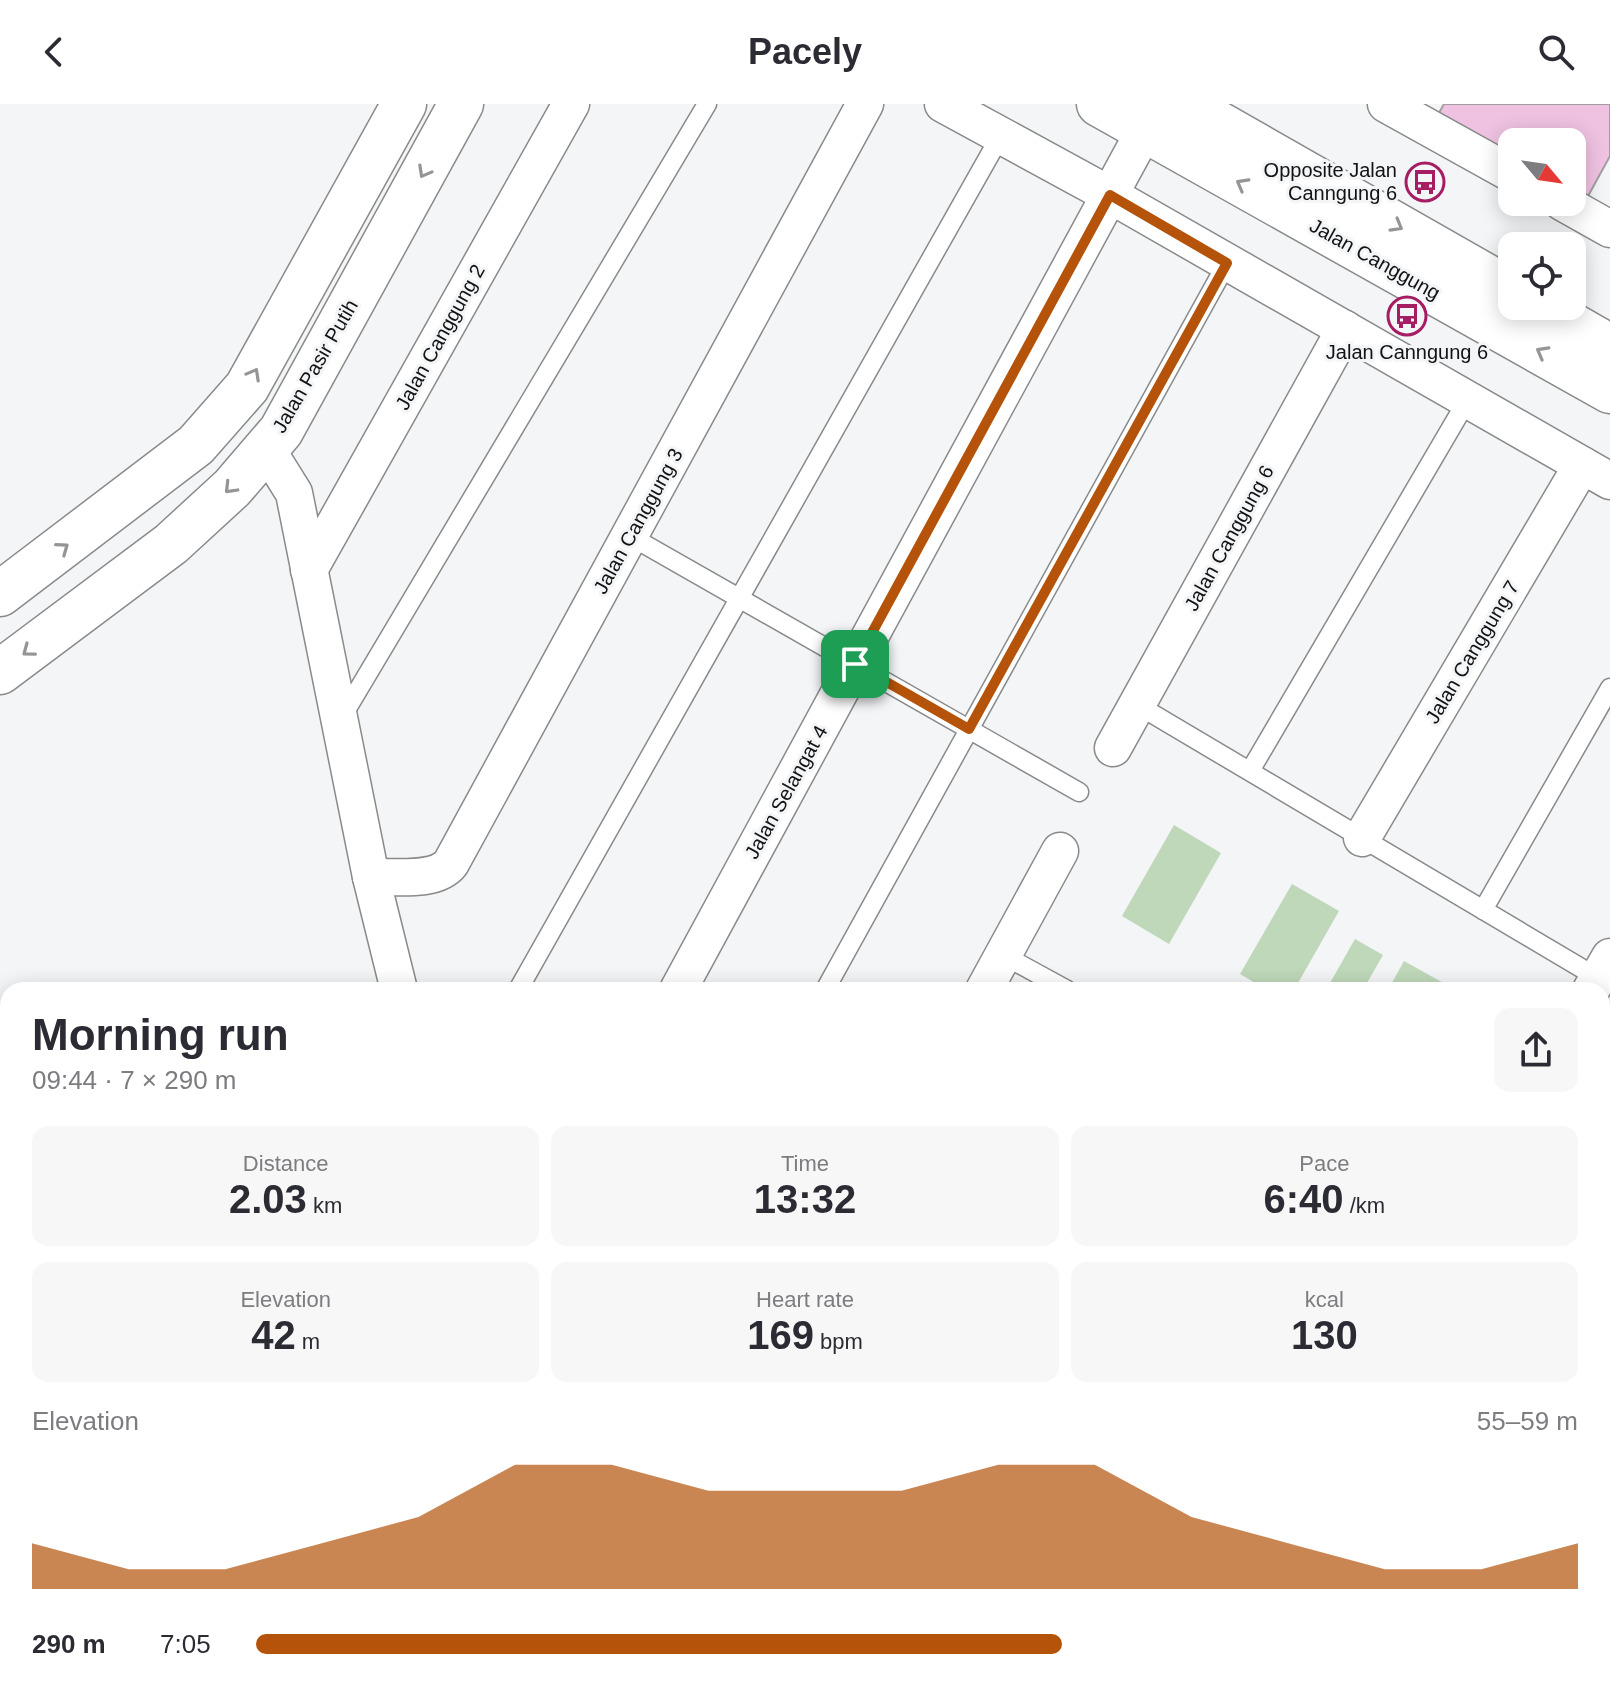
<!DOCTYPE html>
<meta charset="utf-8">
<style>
body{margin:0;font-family:Helvetica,sans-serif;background:#f7f7f7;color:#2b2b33;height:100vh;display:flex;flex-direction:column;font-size:30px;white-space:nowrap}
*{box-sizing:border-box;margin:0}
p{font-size:26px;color:#7c7c81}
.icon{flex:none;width:44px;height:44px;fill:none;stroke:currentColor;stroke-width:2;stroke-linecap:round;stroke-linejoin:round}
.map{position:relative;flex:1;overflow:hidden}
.side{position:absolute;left:0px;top:878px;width:1610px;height:708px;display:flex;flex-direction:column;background:#fff;border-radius:24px 24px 0 0;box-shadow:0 4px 20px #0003}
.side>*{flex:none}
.needle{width:52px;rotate:119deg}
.buttons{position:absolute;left:1498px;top:24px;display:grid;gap:16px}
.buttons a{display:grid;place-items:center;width:88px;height:88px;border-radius:16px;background:#fff;box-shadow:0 4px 20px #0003;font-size:40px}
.pin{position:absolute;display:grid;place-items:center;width:68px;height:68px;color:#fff;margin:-34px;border-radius:16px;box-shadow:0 4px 12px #0006}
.round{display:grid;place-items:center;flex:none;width:84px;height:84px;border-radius:16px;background:#f7f7f7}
.overview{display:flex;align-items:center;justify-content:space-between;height:136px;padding:0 32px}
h1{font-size:44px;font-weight:800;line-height:60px}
.figures{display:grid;grid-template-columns:repeat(3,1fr);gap:12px;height:136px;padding:8px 32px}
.figures div{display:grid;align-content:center;border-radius:16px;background:#f7f7f7;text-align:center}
.figures b{font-size:40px;font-weight:800}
.figures small{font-size:22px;font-weight:400}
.figures p{font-size:22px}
.chart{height:224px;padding:16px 32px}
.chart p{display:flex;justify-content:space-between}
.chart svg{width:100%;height:144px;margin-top:8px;fill:#b45309;opacity:.7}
ul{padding:0 32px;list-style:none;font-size:26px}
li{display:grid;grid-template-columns:128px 96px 1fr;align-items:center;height:60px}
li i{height:20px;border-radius:10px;background:#b45309}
header{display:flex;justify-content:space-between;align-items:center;height:104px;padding:0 32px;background:#fff;font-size:36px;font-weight:800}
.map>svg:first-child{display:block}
</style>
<header><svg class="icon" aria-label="back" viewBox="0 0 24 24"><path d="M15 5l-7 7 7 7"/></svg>Pacely<svg class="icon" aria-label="search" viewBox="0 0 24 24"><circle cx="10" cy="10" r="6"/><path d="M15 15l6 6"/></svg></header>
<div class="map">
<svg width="1610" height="1586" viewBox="0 0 1610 1586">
<rect width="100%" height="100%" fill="#f3f5f7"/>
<g fill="#fae4f1">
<path d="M0,1353L8,1380V1456L0,1460Z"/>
<path d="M8,1578H432L436,1586H0Z"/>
</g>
<g fill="#bfd8b9">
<path d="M1174,721L1221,749L1169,840L1122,812Z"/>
<path d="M1292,780L1339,807L1294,886H1267L1240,870Z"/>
<path d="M1355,835L1383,851L1363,886H1326Z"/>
<path d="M1404,857L1456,886H1388Z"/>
</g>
<path fill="#f0c2e2" stroke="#a19fa0" stroke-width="2" d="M1444,0H1610V52L1581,105L1572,98V38H1512V68L1431,23Z"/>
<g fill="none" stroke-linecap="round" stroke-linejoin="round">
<defs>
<g id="service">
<path d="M630,432L1079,688"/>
<path d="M1136,600L1598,874"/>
<path d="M342,613L707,0"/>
<path d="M1250,667L1468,295"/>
<path d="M1483,806L1610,584"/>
<path d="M1003,851L1067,886"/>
<path d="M518,886L1001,31"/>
<path d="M825,886L1227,159"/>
<path d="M1602,987L1610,991"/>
<path d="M1602,1131L1610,1116"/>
<path d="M6,1586L18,1581"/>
<path d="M745,1586L749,1578"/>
<path d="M1044,1586L1049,1578"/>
</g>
<g id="minor">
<path d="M943,0L1110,91L1610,377"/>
<path d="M1386,0L1512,70"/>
<path d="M1562,98L1610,125"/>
<path d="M266,344L294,389L371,773L399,886"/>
<path d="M309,466L571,0"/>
<path d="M1113,644L1345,225"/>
<path d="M1362,734L1582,361"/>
<path d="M371,773C394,772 436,779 451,759L865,0"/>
<path d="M678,886L1159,0"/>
<path d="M984,886L1060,747"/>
<path d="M1591,886L1610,853"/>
<path d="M1602,1415L1610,1401"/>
<path d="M562,1578L565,1586"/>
<path d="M1559,1578L1573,1586"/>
<path d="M593,1586L598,1578"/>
<path d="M899,1586L904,1578"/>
<path d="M1204,1586L1209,1578"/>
</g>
<g id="secondary">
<path d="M1099,0L1610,287"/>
<path d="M1184,0L1512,187"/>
<path d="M1539,202L1610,243"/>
<path d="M0,490L196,341L247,283L404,0"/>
<path d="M0,568L171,440L232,384L281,327L461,0"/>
</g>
</defs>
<use href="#service" stroke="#888a8b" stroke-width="21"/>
<use href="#minor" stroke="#888a8b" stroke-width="39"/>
<use href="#secondary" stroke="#888a8b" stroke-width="47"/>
<use href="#service" stroke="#fff" stroke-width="18"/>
<use href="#minor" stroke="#fff" stroke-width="36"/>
<use href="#secondary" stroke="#fff" stroke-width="44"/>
</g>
<defs><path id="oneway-chevron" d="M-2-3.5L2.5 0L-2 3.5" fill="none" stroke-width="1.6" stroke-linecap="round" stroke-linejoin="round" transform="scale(2)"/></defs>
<g stroke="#949595">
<use href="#oneway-chevron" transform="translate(424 68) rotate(119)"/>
<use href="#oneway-chevron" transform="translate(1242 80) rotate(-151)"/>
<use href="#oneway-chevron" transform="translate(1397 122) rotate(30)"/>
<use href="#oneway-chevron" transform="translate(1542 248) rotate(-151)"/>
<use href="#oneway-chevron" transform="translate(254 270) rotate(-61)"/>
<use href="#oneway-chevron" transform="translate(230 384) rotate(134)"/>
<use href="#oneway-chevron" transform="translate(63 444) rotate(-36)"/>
<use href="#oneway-chevron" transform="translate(28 547) rotate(143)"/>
</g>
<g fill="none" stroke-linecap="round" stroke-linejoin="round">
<defs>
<path id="route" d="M1110,91L1227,159L969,625L855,560Z"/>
</defs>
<use href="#route" stroke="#fff" stroke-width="16"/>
<use href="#route" stroke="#b45309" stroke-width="10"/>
</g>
<defs>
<symbol id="bus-ring" viewBox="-11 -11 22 22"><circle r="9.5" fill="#f3f5f7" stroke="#a61d64" stroke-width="1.5"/><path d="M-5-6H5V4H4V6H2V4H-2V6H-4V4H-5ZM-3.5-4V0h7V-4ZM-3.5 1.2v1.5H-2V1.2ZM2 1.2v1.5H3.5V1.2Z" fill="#a61d64"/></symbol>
</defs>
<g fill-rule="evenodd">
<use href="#bus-ring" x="1403" y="56" width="44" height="44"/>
<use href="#bus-ring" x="1385" y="190" width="44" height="44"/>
</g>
<g text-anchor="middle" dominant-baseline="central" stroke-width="6" stroke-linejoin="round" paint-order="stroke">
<g font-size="20" fill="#121314" stroke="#f3f5f7" text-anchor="end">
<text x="1397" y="66">Opposite Jalan<tspan x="1397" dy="23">Canngung 6</tspan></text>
<text x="1407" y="248" text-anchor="middle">Jalan Canngung 6</text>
</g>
<g font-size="20" fill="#121314" stroke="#f3f5f7">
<text transform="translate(1375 155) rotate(29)">Jalan Canggung</text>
<text transform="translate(440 233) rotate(-61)">Jalan Canggung 2</text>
<text transform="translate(315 262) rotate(-60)">Jalan Pasir Putih</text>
<text transform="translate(638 417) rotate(-61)">Jalan Canggung 3</text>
<text transform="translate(1229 434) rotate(-61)">Jalan Canggung 6</text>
<text transform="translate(1472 548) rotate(-59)">Jalan Canggung 7</text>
<text transform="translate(786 688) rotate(-61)">Jalan Selangat 4</text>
</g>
</g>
</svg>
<div class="buttons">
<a><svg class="needle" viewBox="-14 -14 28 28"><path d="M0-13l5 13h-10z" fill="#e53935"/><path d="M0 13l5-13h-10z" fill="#7c7c81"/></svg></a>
<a><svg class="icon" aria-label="locate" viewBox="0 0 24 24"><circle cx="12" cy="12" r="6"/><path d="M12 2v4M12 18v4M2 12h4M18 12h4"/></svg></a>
</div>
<div class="pin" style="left:855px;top:560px;background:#1e9e55"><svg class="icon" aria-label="arrive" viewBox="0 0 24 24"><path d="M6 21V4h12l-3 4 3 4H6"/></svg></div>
<section class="side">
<div class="overview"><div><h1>Morning run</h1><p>09:44 · 7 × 290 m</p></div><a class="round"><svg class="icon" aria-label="share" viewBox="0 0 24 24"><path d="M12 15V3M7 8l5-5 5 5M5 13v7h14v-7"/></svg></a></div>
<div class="figures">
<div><p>Distance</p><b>2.03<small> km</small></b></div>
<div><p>Time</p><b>13:32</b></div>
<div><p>Pace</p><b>6:40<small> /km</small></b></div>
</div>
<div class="figures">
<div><p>Elevation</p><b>42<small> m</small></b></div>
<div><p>Heart rate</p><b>169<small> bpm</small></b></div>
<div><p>kcal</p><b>130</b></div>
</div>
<div class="chart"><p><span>Elevation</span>55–59 m</p>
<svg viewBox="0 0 160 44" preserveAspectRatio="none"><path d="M0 44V30L10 38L20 38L30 30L40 22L50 6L60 6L70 14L80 14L90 14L100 6L110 6L120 22L130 30L140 38L150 38L160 30V44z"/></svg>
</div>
<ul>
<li><b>290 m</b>7:05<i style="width:61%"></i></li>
</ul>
</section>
</div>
